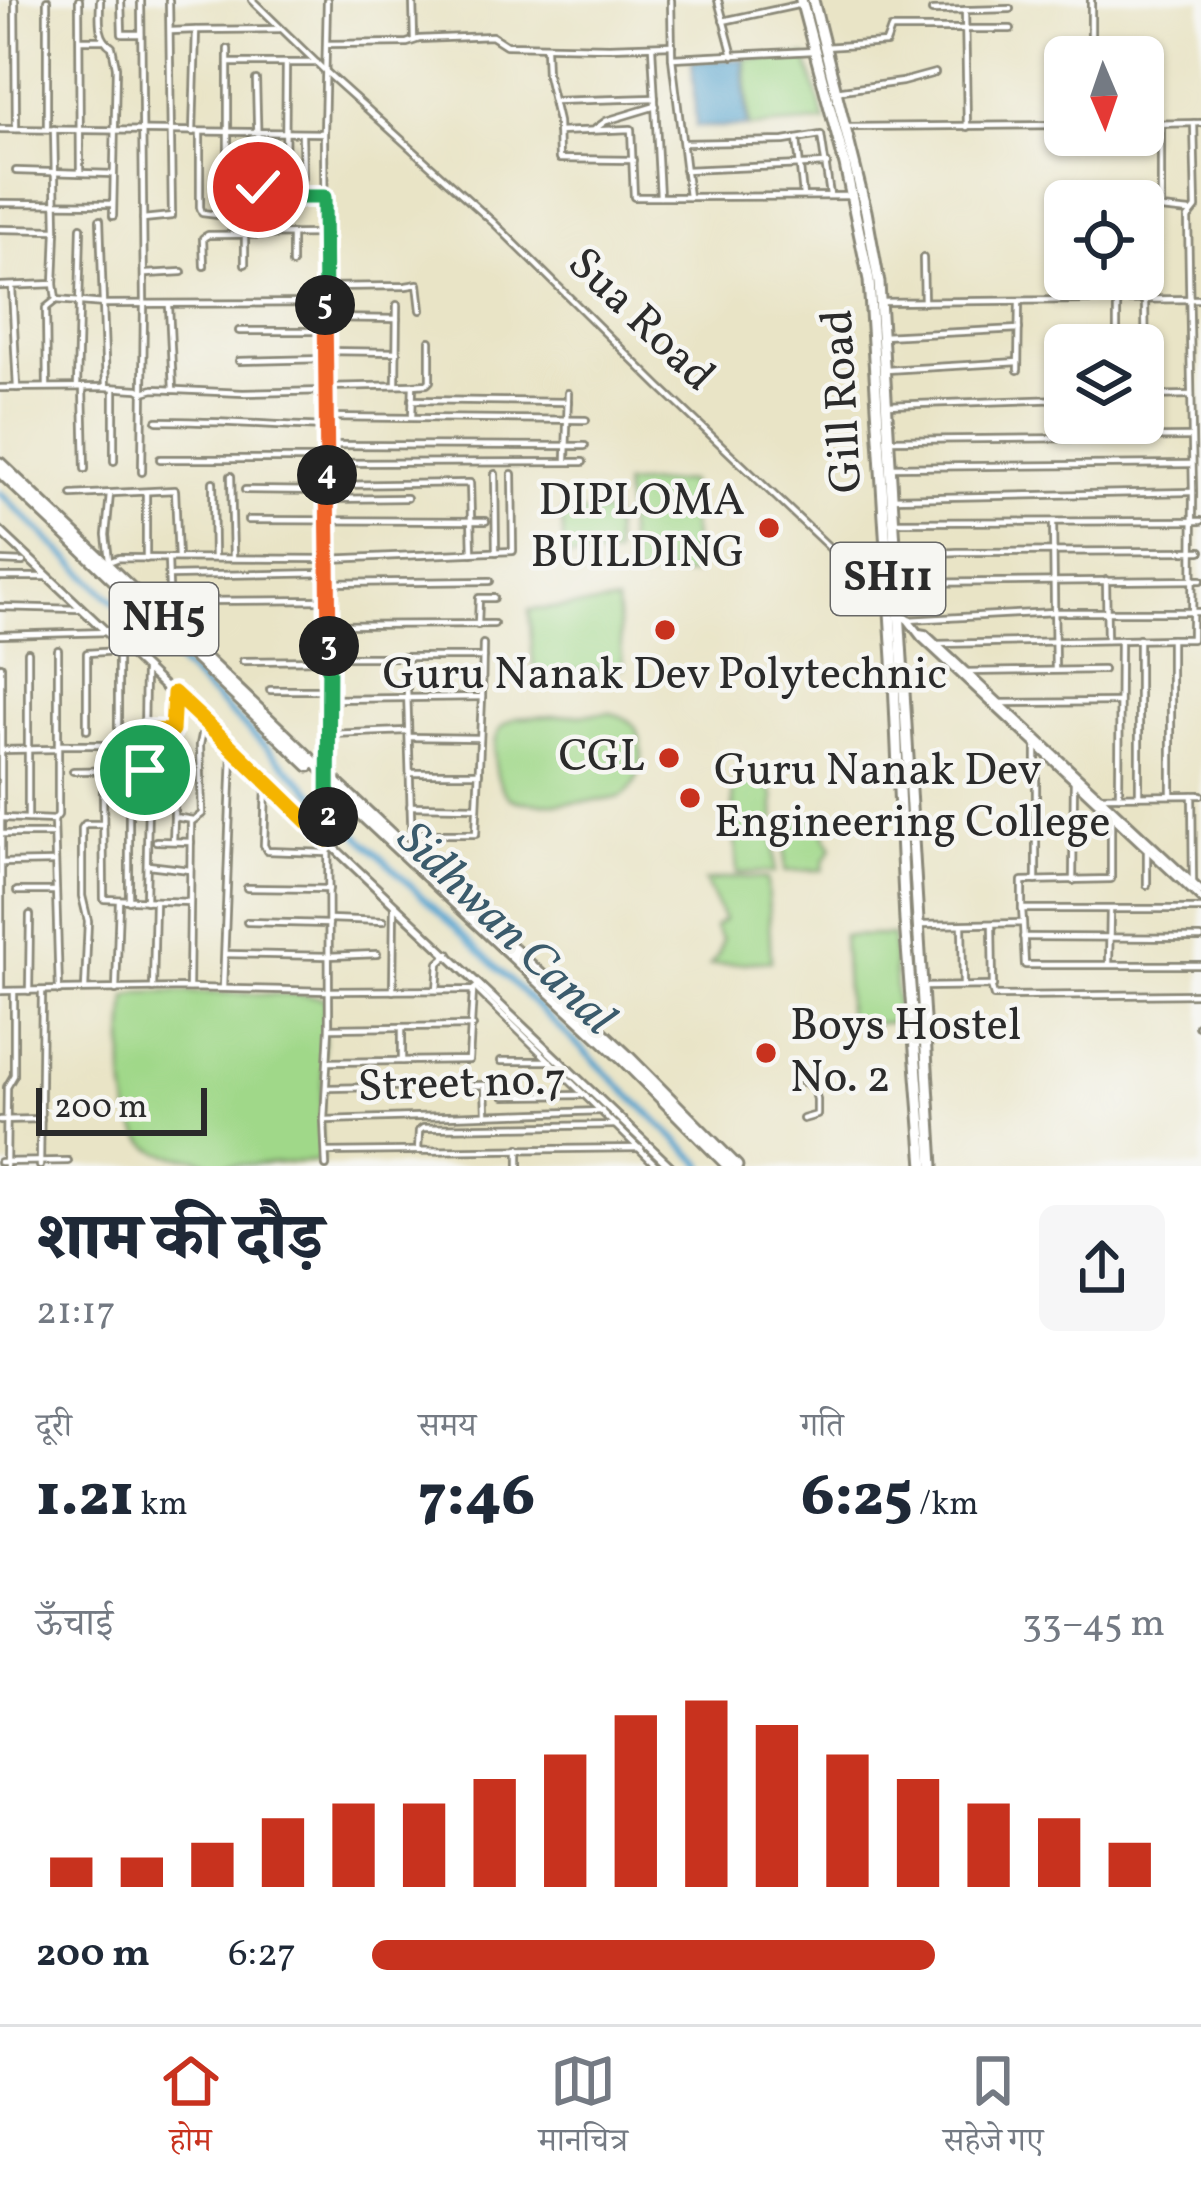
<!DOCTYPE html>
<html lang="hi">
<meta charset="utf-8">
<style>
body{margin:0;font-family:Vollkorn,"Noto Serif Devanagari",serif;background:#f6f6f7;color:#1f2937;height:100vh;display:flex;flex-direction:column;font-size:45px;white-space:nowrap}
*{box-sizing:border-box;margin:0}
p{font-size:39px;color:#747a83}
.icon{flex:none;width:66px;height:66px;fill:none;stroke:currentColor;stroke-width:2;stroke-linecap:round;stroke-linejoin:round}
.map{position:relative;height:1166px;overflow:hidden}
.side{display:flex;flex-direction:column;background:#fff;flex:1}
.side>*{flex:none}
.needle{width:78px;rotate:178deg}
.controls{position:absolute;left:1044px;top:36px;display:grid;gap:24px}
.controls a{display:grid;place-items:center;width:120px;height:120px;border-radius:18px;background:#fff;box-shadow:0 3px 9px #0004;font-size:60px}
.scale{position:absolute;left:36px;bottom:30px;width:171px;box-sizing:border-box;padding-left:12px;border:6px solid #2b2b2b;border-top:0;font-size:33px;line-height:42px;white-space:nowrap;color:#2b2b2b;-webkit-text-stroke:9px #f6f6f2;paint-order:stroke}
.pin{position:absolute;display:grid;place-items:center;width:102px;height:102px;color:#fff;margin:-51px;border:6px solid #fff;border-radius:50%;box-shadow:0 3px 12px #0007}
.km{position:absolute;width:60px;height:60px;margin:-30px;border-radius:50%;background:#222;color:#fff;font-size:33px;line-height:60px;text-align:center}
.round{display:grid;place-items:center;flex:none;width:126px;height:126px;border-radius:18px;background:#f6f6f7}
.headline{display:flex;align-items:center;justify-content:space-between;height:204px;padding:0 36px}
h1{font-size:66px;font-weight:800;line-height:90px}
.figures{display:grid;grid-template-columns:repeat(3,1fr);gap:18px;height:204px;padding:12px 36px}
.figures div{display:grid;align-content:center}
.figures b{font-size:60px;font-weight:800}
.figures small{font-size:33px;font-weight:400}
.figures p{font-size:33px}
.chart{height:336px;padding:24px 36px}
.chart p{display:flex;justify-content:space-between}
.chart svg{width:100%;height:216px;margin-top:12px;stroke:#c8321e;stroke-width:6}
ul{padding:0 36px;list-style:none;font-size:39px}
li{display:grid;grid-template-columns:192px 144px 1fr;align-items:center;height:90px}
li i{height:30px;border-radius:15px;background:#c8321e}
.tab-bar{display:flex;justify-content:space-around;align-items:center;height:168px;border-top:3px solid #e0e1e3;background:#fff;font-size:33px;color:#747a83}
.tab-bar a{display:grid;justify-items:center;gap:6px}
.tab-bar .current{color:#c8321e}
.map>svg:first-child{display:block}
</style>
<div class="map">
<svg width="1201" height="1166" viewBox="0 0 1201 1166">
<rect width="100%" height="100%" fill="#f6f6f2"/>
<filter id="ink" filterUnits="userSpaceOnUse"><feTurbulence type="fractalNoise" baseFrequency=".00833" numOctaves="2"/><feDisplacementMap in="SourceGraphic" scale="24" xChannelSelector="R" yChannelSelector="G"/><feConvolveMatrix kernelMatrix="1 2 1 2 8 2 1 2 1" color-interpolation-filters="sRGB"/></filter>
<filter id="wash" filterUnits="userSpaceOnUse"><feTurbulence type="fractalNoise" baseFrequency=".004" numOctaves="4" result="noise"/><feDisplacementMap in="SourceGraphic" scale="48" xChannelSelector="R" yChannelSelector="G"/><feGaussianBlur stdDeviation="2.7" result="paint"/><feColorMatrix in="noise" values="0 0 0 0 0 0 0 0 0 0 0 0 0 0 0 0 0 1.4 0 .05"/><feComposite in="paint" operator="in"/></filter>
<g filter="url(#wash)">
<rect width="100%" height="100%" fill="#e9e4c6"/>
<g fill="#a0d889" stroke="#66825a" stroke-width="3">
<path d="M806,56L825,122L749,127L746,59Z"/>
<path d="M689,481L695,574L630,578L624,485Z"/>
<path d="M613,512L615,556L564,557L562,514Z"/>
<path d="M617,603L623,667L534,674L529,610Z"/>
<path d="M611,713C620,715 630,719 635,727C647,747 643,783 622,796C610,803 521,807 510,798C494,787 489,743 501,728C504,723 511,721 516,718Z"/>
<path d="M759,782L769,786L774,796L775,872L737,873L732,783Z"/>
<path d="M825,818V836L832,848L824,861L823,870L785,871V832L790,820Z"/>
<path d="M740,877L767,879L771,961L710,965L718,955L722,940L714,927L724,920L705,881Z"/>
<path d="M893,935L897,1022L848,1025L843,936Z"/>
<path d="M165,992L303,995L325,998C325,1053 319,1106 322,1161L213,1166C196,1154 175,1160 157,1151C113,1130 124,1038 127,997L139,993Z"/>
</g>
<path fill="#53a2cd" stroke="#3f667c" stroke-width="3" d="M743,59L747,127H696L692,61Z"/>
<g fill="none" stroke-linecap="round" stroke-linejoin="round">
<path stroke="#53a2cd" stroke-width="6" d="M0,493L704,1166"/>
</g>
</g>
<g filter="url(#ink)">
<g fill="none" stroke-linecap="round" stroke-linejoin="round">
<defs>
<g id="minor">
<path d="M15,0L16,129"/>
<path d="M47,0V126"/>
<path d="M79,0L80,171"/>
<path d="M100,0C100,17 96,37 112,47L116,67L113,216"/>
<path d="M121,0L122,34H141"/>
<path d="M141,0L144,303L142,472"/>
<path d="M252,0L324,70L494,223L660,387L888,603"/>
<path d="M327,0L324,133L328,774"/>
<path d="M413,0L414,40"/>
<path d="M671,0L672,58L814,51"/>
<path d="M718,0L733,56"/>
<path d="M1091,0V57"/>
<path d="M965,10L967,127"/>
<path d="M932,11L1010,9"/>
<path d="M723,21L802,4"/>
<path d="M196,30L280,29"/>
<path d="M171,31L196,30L193,132"/>
<path d="M80,40H103"/>
<path d="M328,44L407,43L419,39L492,36L506,45L609,47L672,45"/>
<path d="M652,47L660,197"/>
<path d="M824,47L886,43L891,29H1011"/>
<path d="M546,48L547,75L558,122L559,159L633,160"/>
<path d="M1055,50L1056,126"/>
<path d="M672,58L689,197L849,196"/>
<path d="M228,63H317"/>
<path d="M256,80L259,194L269,198L323,197"/>
<path d="M835,91L902,82L935,73"/>
<path d="M554,101L655,98"/>
<path d="M1143,124L1201,123"/>
<path d="M1161,124V209L1190,212"/>
<path d="M849,127L1065,125"/>
<path d="M0,129L324,133"/>
<path d="M595,129L606,121L656,106"/>
<path d="M200,132V207L202,213L218,215L227,208L228,199V49"/>
<path d="M558,132L631,129L634,197H689"/>
<path d="M302,135L303,178"/>
<path d="M797,139L803,196"/>
<path d="M685,143L784,141L821,135L830,195"/>
<path d="M685,170L827,164"/>
<path d="M16,171L113,174"/>
<path d="M285,178L286,63"/>
<path d="M0,203L112,204"/>
<path d="M143,219L172,216L169,0"/>
<path d="M100,220L106,387L138,389L143,392L154,389L243,393L327,391"/>
<path d="M0,229L54,230"/>
<path d="M245,234V264"/>
<path d="M292,234V264"/>
<path d="M923,258L924,302"/>
<path d="M204,266L203,238L208,235L324,234"/>
<path d="M146,274L182,272"/>
<path d="M0,286L54,284L56,230L54,129"/>
<path d="M12,287L17,388"/>
<path d="M326,287L406,286L418,284L421,310"/>
<path d="M56,300L105,304L325,303"/>
<path d="M1145,301L1146,370"/>
<path d="M881,302L1201,299"/>
<path d="M1117,302V345"/>
<path d="M169,306L173,390"/>
<path d="M324,318L397,319"/>
<path d="M239,331H324"/>
<path d="M883,336L1019,329"/>
<path d="M325,351L397,352"/>
<path d="M239,361L325,359"/>
<path d="M886,370L1018,362"/>
<path d="M1018,370L1019,302"/>
<path d="M396,383L397,305"/>
<path d="M413,385L427,384L430,381V341"/>
<path d="M47,387L46,308L56,300L54,284"/>
<path d="M77,387L81,227"/>
<path d="M83,387L85,469"/>
<path d="M326,387L413,385L412,417"/>
<path d="M0,388L106,387"/>
<path d="M1143,396L1191,395"/>
<path d="M412,400L568,402"/>
<path d="M887,405L1065,399"/>
<path d="M326,417L586,420"/>
<path d="M157,421C214,421 269,425 326,427"/>
<path d="M888,440L1191,437"/>
<path d="M327,445L585,446"/>
<path d="M160,459H326"/>
<path d="M566,459L568,393"/>
<path d="M114,461V389"/>
<path d="M326,463L583,462"/>
<path d="M889,467L1190,464"/>
<path d="M495,474L496,552"/>
<path d="M231,476L233,557"/>
<path d="M213,482L214,558"/>
<path d="M330,485L470,483L472,553"/>
<path d="M245,490L327,491"/>
<path d="M146,493V559"/>
<path d="M72,495L175,490L178,558"/>
<path d="M891,498L1191,492"/>
<path d="M327,499L407,498"/>
<path d="M248,520L486,521"/>
<path d="M893,522L1201,521"/>
<path d="M1053,522L1055,670"/>
<path d="M897,555L957,552L1201,551"/>
<path d="M168,559L169,588"/>
<path d="M109,560L106,535L110,494"/>
<path d="M0,561L23,562"/>
<path d="M106,563L119,558L327,559L513,551L512,474"/>
<path d="M169,576L327,573"/>
<path d="M0,577H48"/>
<path d="M1106,580L1107,640"/>
<path d="M328,583L490,581"/>
<path d="M898,583L1201,580"/>
<path d="M198,601L327,600"/>
<path d="M0,607L78,609"/>
<path d="M908,620L1054,612H1201"/>
<path d="M328,625L494,624"/>
<path d="M478,625L479,598H494"/>
<path d="M0,635L109,632"/>
<path d="M937,644L1171,639"/>
<path d="M124,645L118,655V728L171,731"/>
<path d="M28,652V819"/>
<path d="M329,657H483"/>
<path d="M406,657L412,849"/>
<path d="M243,661L327,660"/>
<path d="M1,666V991"/>
<path d="M145,672L144,735L148,803L146,901"/>
<path d="M966,672L1103,670"/>
<path d="M270,690H329"/>
<path d="M174,699V817L193,820"/>
<path d="M331,699L482,697L483,644"/>
<path d="M999,703L1119,702"/>
<path d="M87,730V653L119,651"/>
<path d="M329,734L407,731"/>
<path d="M409,737L480,738"/>
<path d="M58,745H142"/>
<path d="M1,750L55,749"/>
<path d="M73,771L145,770"/>
<path d="M412,773H479"/>
<path d="M103,786L104,899L190,902"/>
<path d="M266,786L264,845L267,851L327,853"/>
<path d="M1139,795V639"/>
<path d="M1171,795V639H1192L1193,492L1188,218L1196,208L1194,123"/>
<path d="M1192,795L1193,884"/>
<path d="M1099,796L1201,795"/>
<path d="M1119,796L1120,640"/>
<path d="M410,806L477,807"/>
<path d="M3,818L54,820L59,991"/>
<path d="M54,820L58,815V650"/>
<path d="M0,834H54"/>
<path d="M411,834H476L482,697"/>
<path d="M156,841L191,842"/>
<path d="M173,841L174,818"/>
<path d="M1147,851V885"/>
<path d="M1,863L55,862"/>
<path d="M148,865L190,870"/>
<path d="M1036,881V749"/>
<path d="M1073,881L1074,779"/>
<path d="M247,888L329,889"/>
<path d="M17,891H56"/>
<path d="M129,901V788L146,785"/>
<path d="M1022,909V881L1111,879V817"/>
<path d="M329,919L383,921"/>
<path d="M247,922L329,924"/>
<path d="M1023,923L1022,909H1201"/>
<path d="M922,925L1023,923L1025,965H1201"/>
<path d="M962,925L963,985"/>
<path d="M992,926L993,986"/>
<path d="M1023,937L1201,938"/>
<path d="M225,954L328,956L377,954"/>
<path d="M1109,964L1110,910"/>
<path d="M922,987L991,986L994,996L1201,994"/>
<path d="M189,988L191,822L202,814L200,745L204,725"/>
<path d="M223,988L232,754"/>
<path d="M85,989L88,921L82,896V828L85,824H103"/>
<path d="M153,989L155,902"/>
<path d="M116,990L119,901"/>
<path d="M437,990L439,963L449,954"/>
<path d="M477,990L657,1166"/>
<path d="M0,991L189,988L328,991L473,990L479,985"/>
<path d="M29,991L30,915"/>
<path d="M393,991L394,907"/>
<path d="M1198,1026H1201"/>
<path d="M402,1027V1061"/>
<path d="M329,1028L473,1026"/>
<path d="M501,1061H550"/>
<path d="M328,1062L469,1060L473,991"/>
<path d="M802,1082L813,1087L817,1099V1115L803,1119"/>
<path d="M328,1088L485,1085L486,1113"/>
<path d="M504,1096L583,1095"/>
<path d="M0,1120L41,1119"/>
<path d="M326,1120L602,1111"/>
<path d="M418,1151L419,1131L423,1128L617,1125"/>
<path d="M326,1152L641,1148"/>
<path d="M0,1162L68,1161"/>
<path d="M6,1166L7,1087L14,1075V991"/>
<path d="M40,1166L42,992"/>
<path d="M326,1166L324,1120L329,1028L328,785"/>
<path d="M519,1166V1148"/>
</g>
<g id="tertiary">
<path d="M0,531L670,1166"/>
<path d="M901,615L908,620L921,637L1201,899"/>
<path d="M919,633L925,634L1201,891"/>
</g>
<g id="primary">
<path d="M801,0L845,165L869,280L893,659L905,921L924,1166"/>
<path d="M813,0L866,211L879,283L933,1166"/>
</g>
<g id="trunk">
<path d="M0,463L328,775L629,1057L737,1166"/>
<path d="M0,472L309,766"/>
<path d="M326,782L624,1061L728,1166"/>
</g>
</defs>
<use href="#minor" stroke="#8a8878" stroke-width="10"/>
<use href="#tertiary" stroke="#8a8878" stroke-width="12"/>
<use href="#primary" stroke="#8a8878" stroke-width="15"/>
<use href="#trunk" stroke="#8a8878" stroke-width="15"/>
<use href="#minor" stroke="#fff" stroke-width="4.5"/>
<use href="#tertiary" stroke="#fff" stroke-width="6"/>
<use href="#primary" stroke="#fff" stroke-width="9"/>
<use href="#trunk" stroke="#fff" stroke-width="9"/>
</g>
</g>
<g fill="none" stroke-linecap="round" stroke-linejoin="round" filter="url(#ink)">
<defs>
<path id="split-1" d="M145,770L144,730L172,731L174,693L221,737"/>
<path id="split-2" d="M221,737L327,840L328,817"/>
<path id="split-3" d="M328,817L329,646"/>
<path id="split-4" d="M327,475L329,646"/>
<path id="split-5" d="M325,305L327,475"/>
<path id="split-6" d="M258,187L262,197H324L325,305"/>
</defs>
<use href="#split-1" stroke="#fff" stroke-width="24"/>
<use href="#split-2" stroke="#fff" stroke-width="24"/>
<use href="#split-3" stroke="#fff" stroke-width="24"/>
<use href="#split-4" stroke="#fff" stroke-width="24"/>
<use href="#split-5" stroke="#fff" stroke-width="24"/>
<use href="#split-6" stroke="#fff" stroke-width="24"/>
<use href="#split-1" stroke="#f5b400" stroke-width="15"/>
<use href="#split-2" stroke="#f5b400" stroke-width="15"/>
<use href="#split-3" stroke="#22a559" stroke-width="15"/>
<use href="#split-4" stroke="#f0652b" stroke-width="15"/>
<use href="#split-5" stroke="#f0652b" stroke-width="15"/>
<use href="#split-6" stroke="#22a559" stroke-width="15"/>
</g>
<g fill="#c8321e" stroke="#f6f6f2" stroke-width="4.5">
<circle cx="769" cy="528" r="12"/>
<circle cx="665" cy="630" r="12"/>
<circle cx="669" cy="758" r="12"/>
<circle cx="690" cy="798" r="12"/>
<circle cx="766" cy="1053" r="12"/>
</g>
<g text-anchor="middle" dominant-baseline="central" stroke-width="9" stroke-linejoin="round" paint-order="stroke">
<g fill="#f6f6f2" stroke="#686867" stroke-width="3">
<rect x="831" y="543" width="114" height="72" rx="9"/>
<rect x="110" y="583" width="108" height="72" rx="9"/>
</g>
<g font-size="42" font-weight="bold" fill="#2b2b2b">
<text x="888" y="579">SH11</text>
<text x="164" y="619">NH5</text>
</g>
<g font-size="45" fill="#2b2b2b" stroke="#f6f6f2">
<text transform="translate(640 321) rotate(44)">Sua Road</text>
<text transform="translate(844 401) rotate(-93)">Gill Road</text>
<text transform="translate(462 1085) rotate(-2)">Street no.7</text>
</g>
<g font-size="45" fill="#2b2b2b" stroke="#f6f6f2" text-anchor="end">
<text x="745" y="502">DIPLOMA<tspan x="745" dy="52">BUILDING</tspan></text>
<text x="665" y="676" text-anchor="middle">Guru Nanak Dev Polytechnic</text>
<text x="645" y="758">CGL</text>
<text x="714" y="772" text-anchor="start">Guru Nanak Dev<tspan x="714" dy="52">Engineering College</tspan></text>
<text x="790" y="1027" text-anchor="start">Boys Hostel<tspan x="790" dy="52">No. 2</tspan></text>
</g>
<g font-size="48" font-style="italic" fill="#3b5b6c" stroke="#f6f6f2">
<text transform="translate(505 930) rotate(44)">Sidhwan Canal</text>
</g>
</g>
</svg>
<div class="controls">
<a><svg class="needle" viewBox="-14 -14 28 28"><path d="M0-13l5 13h-10z" fill="#e53935"/><path d="M0 13l5-13h-10z" fill="#747a83"/></svg></a>
<a><svg class="icon" aria-label="locate" viewBox="0 0 24 24"><circle cx="12" cy="12" r="6"/><path d="M12 2v4M12 18v4M2 12h4M18 12h4"/></svg></a>
<a><svg class="icon" aria-label="layers" viewBox="0 0 24 24"><path d="M12 4l9 5-9 5-9-5zM3 14l9 5 9-5"/></svg></a>
</div>
<div class="scale">200 m</div>
<div class="pin" style="left:145px;top:770px;background:#1e9e55"><svg class="icon" aria-label="arrive" viewBox="0 0 24 24"><path d="M6 21V4h12l-3 4 3 4H6"/></svg></div>
<div class="pin" style="left:258px;top:187px;background:#d93025"><svg class="icon" aria-label="check" viewBox="0 0 24 24"><path d="M5 12l5 5 9-10"/></svg></div>
<b class="km" style="left:328px;top:817px">2</b>
<b class="km" style="left:329px;top:646px">3</b>
<b class="km" style="left:327px;top:475px">4</b>
<b class="km" style="left:325px;top:305px">5</b>
</div>
<section class="side">
<div class="headline"><div><h1>शाम की दौड़</h1><p>21:17</p></div><a class="round"><svg class="icon" aria-label="share" viewBox="0 0 24 24"><path d="M12 15V3M7 8l5-5 5 5M5 13v7h14v-7"/></svg></a></div>
<div class="figures">
<div><p>दूरी</p><b>1.21<small> km</small></b></div>
<div><p>समय</p><b>7:46</b></div>
<div><p>गति</p><b>6:25<small> /km</small></b></div>
</div>
<div class="chart"><p><span>ऊँचाई</span>33–45 m</p>
<svg viewBox="0 0 160 44" preserveAspectRatio="none"><path d="M5 44V38M15 44V38M25 44V35M35 44V30M45 44V27M55 44V27M65 44V22M75 44V17M85 44V9M95 44V6M105 44V11M115 44V17M125 44V22M135 44V27M145 44V30M155 44V35"/></svg>
</div>
<ul>
<li><b>200 m</b>6:27<i style="width:71%"></i></li>
</ul>
</section>
<nav class="tab-bar">
<a class="current"><svg class="icon" aria-label="home" viewBox="0 0 24 24"><path d="M3 11l9-7 9 7M6 9v11h12V9"/></svg>होम</a>
<a><svg class="icon" aria-label="map" viewBox="0 0 24 24"><path d="M3 6l6-2 6 2 6-2v14l-6 2-6-2-6 2zM9 4v14M15 6v14"/></svg>मानचित्र</a>
<a><svg class="icon" aria-label="saved" viewBox="0 0 24 24"><path d="M7 4h10v16l-5-4-5 4z"/></svg>सहेजे गए</a>
</nav>
